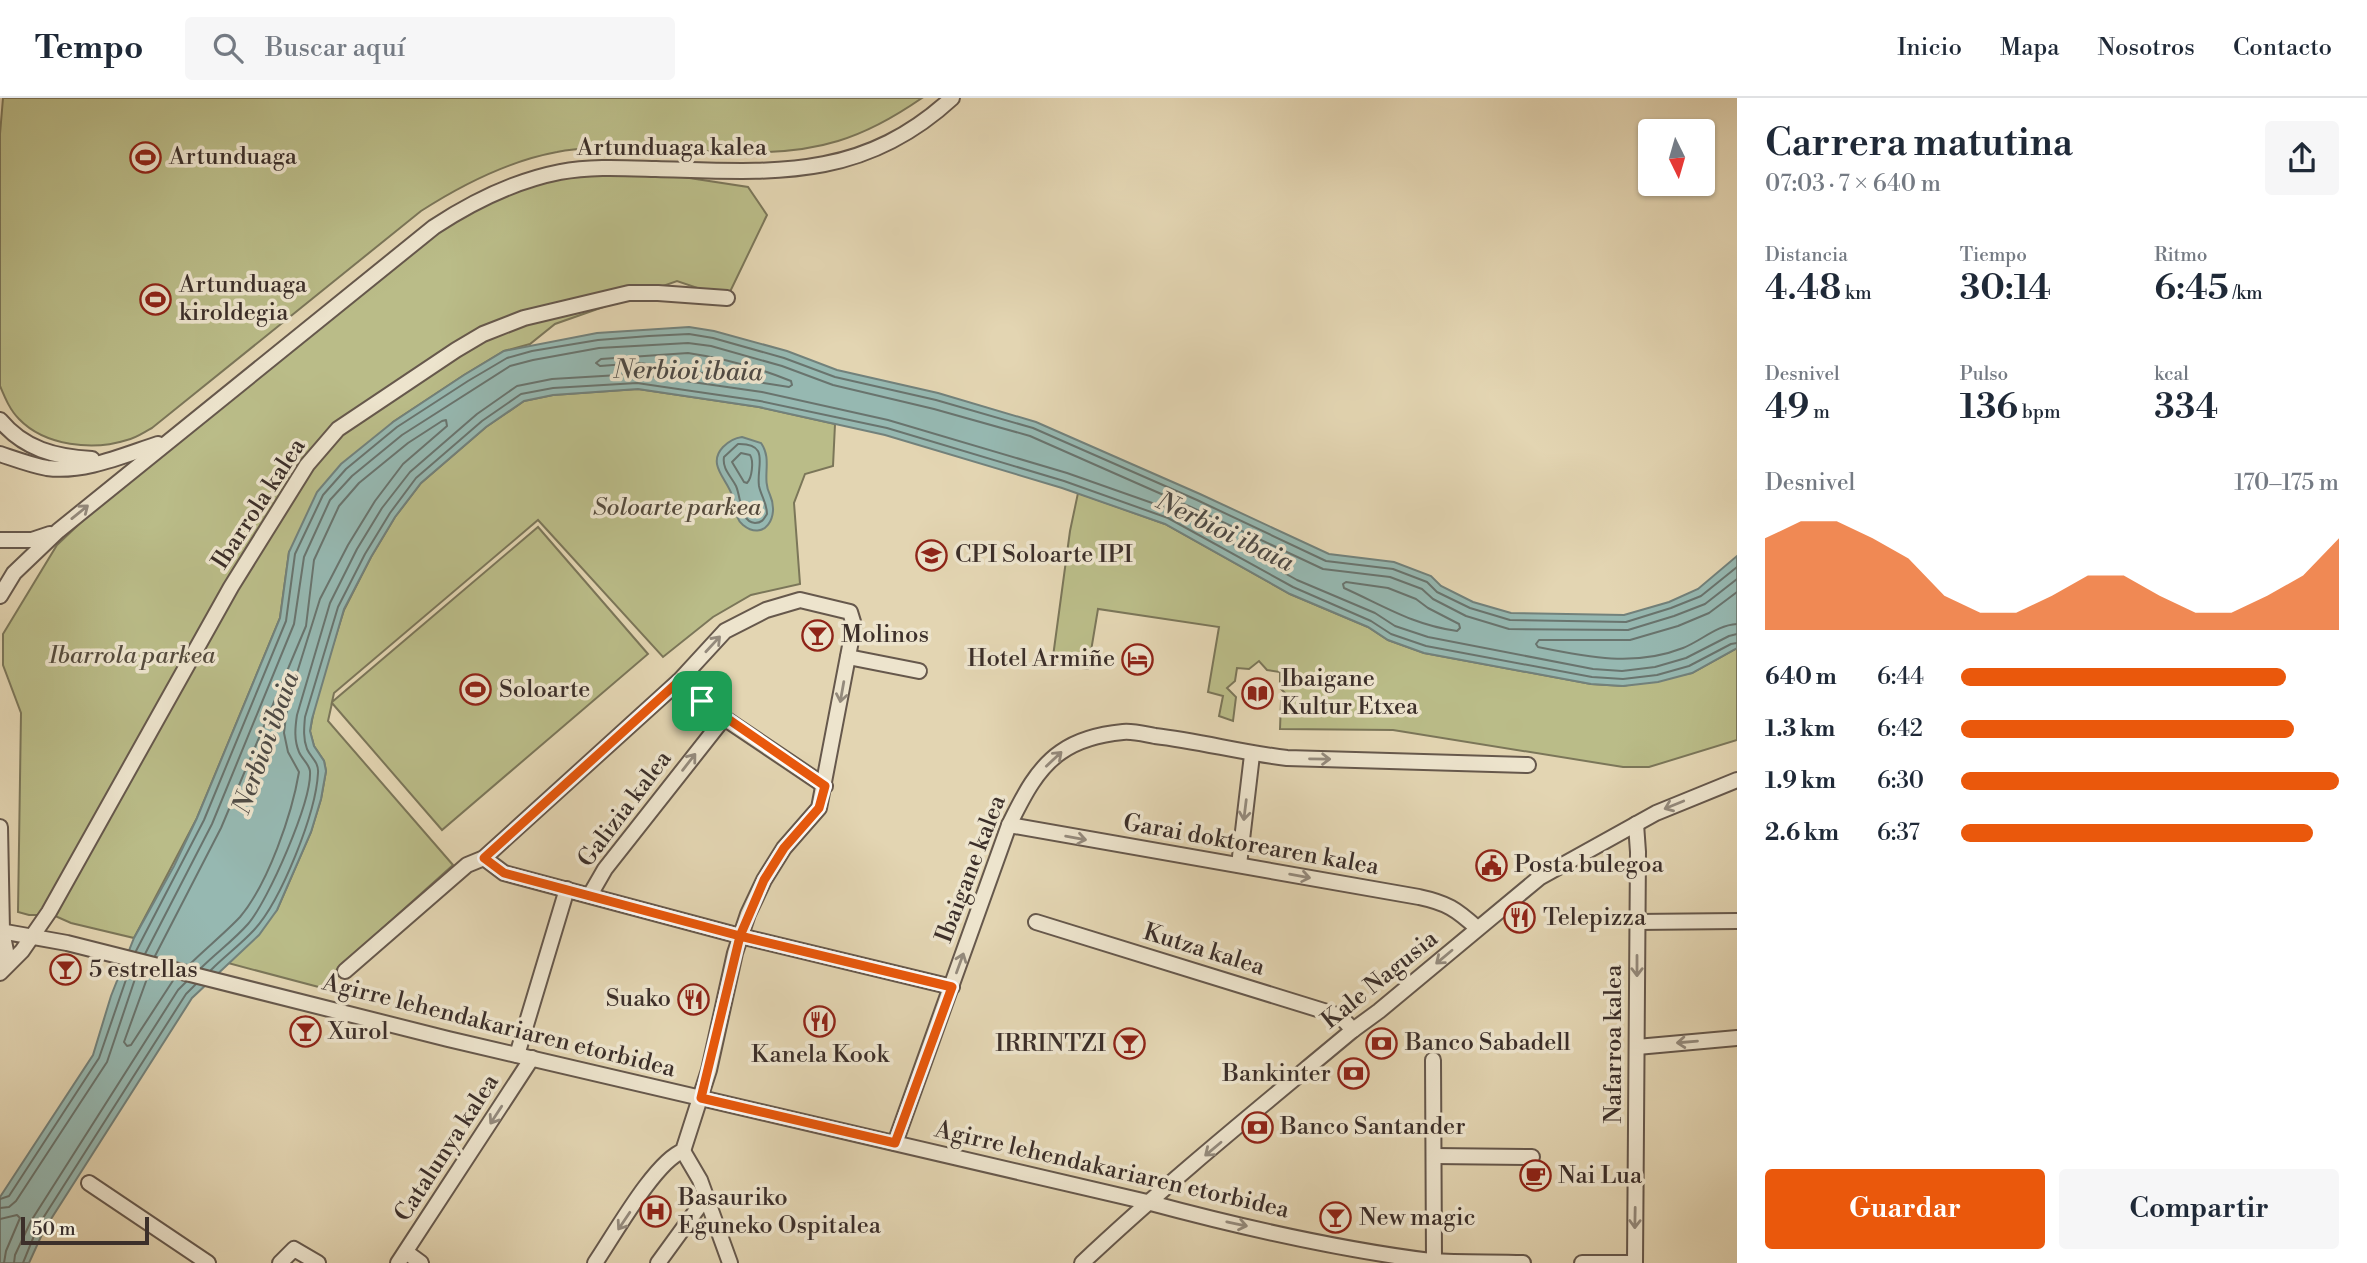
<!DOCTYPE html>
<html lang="es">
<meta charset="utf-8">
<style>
body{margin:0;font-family:"Libre Bodoni",serif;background:#f6f6f7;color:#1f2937;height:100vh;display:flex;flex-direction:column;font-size:26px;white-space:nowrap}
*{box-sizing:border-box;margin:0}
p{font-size:23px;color:#747a83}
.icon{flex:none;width:38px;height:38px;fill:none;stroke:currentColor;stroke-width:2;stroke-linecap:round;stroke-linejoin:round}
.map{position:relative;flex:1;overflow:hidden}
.side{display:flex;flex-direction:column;background:#fff;width:630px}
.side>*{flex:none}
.needle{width:46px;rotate:175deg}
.fabs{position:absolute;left:1638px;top:21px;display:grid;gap:14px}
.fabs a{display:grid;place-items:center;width:77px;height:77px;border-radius:7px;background:#fff;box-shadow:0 2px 5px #0004;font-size:35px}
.scale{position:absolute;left:21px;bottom:18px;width:128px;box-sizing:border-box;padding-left:7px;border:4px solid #3c2f2a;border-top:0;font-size:19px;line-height:24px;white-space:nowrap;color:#3c2f2a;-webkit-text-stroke:5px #ede4cd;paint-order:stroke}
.pin{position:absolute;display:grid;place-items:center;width:60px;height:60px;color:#fff;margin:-30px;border-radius:14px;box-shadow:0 4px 10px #0006}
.round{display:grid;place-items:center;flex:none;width:74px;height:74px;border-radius:7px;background:#f6f6f7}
.summary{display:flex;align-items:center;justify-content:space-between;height:119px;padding:0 28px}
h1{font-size:38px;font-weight:600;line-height:52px}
.metrics{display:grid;grid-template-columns:repeat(3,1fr);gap:10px;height:119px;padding:7px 28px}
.metrics div{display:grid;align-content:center}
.metrics b{font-size:35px;font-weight:600}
.metrics small{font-size:19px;font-weight:400}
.metrics p{font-size:19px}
.chart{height:196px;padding:14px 28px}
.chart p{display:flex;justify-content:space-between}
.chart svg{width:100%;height:126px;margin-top:7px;fill:#ea580c;opacity:.7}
.cta{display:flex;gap:14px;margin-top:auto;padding:14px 28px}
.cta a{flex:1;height:80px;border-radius:7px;background:#ea580c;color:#fff;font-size:28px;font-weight:600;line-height:80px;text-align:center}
.cta a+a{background:#f6f6f7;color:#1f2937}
ul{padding:0 28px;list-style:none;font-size:23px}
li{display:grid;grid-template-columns:112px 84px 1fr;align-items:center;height:52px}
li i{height:18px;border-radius:9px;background:#ea580c}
header{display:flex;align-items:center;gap:42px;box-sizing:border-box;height:98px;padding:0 35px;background:#fff;border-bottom:2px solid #e0e1e3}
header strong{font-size:33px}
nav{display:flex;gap:38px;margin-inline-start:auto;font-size:24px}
.search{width:490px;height:63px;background:#f6f6f7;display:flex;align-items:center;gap:18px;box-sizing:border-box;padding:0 24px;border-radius:7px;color:#747a83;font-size:26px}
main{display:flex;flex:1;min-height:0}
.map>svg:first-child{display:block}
</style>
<header>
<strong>Tempo</strong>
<div class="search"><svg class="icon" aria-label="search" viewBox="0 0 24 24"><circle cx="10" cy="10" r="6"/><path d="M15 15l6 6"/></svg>Buscar aquí</div>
<nav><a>Inicio</a><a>Mapa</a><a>Nosotros</a><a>Contacto</a></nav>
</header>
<main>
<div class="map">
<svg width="1737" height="1165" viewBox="0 0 1737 1165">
<rect width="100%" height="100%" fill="#e3d5b2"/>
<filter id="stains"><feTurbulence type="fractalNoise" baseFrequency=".00286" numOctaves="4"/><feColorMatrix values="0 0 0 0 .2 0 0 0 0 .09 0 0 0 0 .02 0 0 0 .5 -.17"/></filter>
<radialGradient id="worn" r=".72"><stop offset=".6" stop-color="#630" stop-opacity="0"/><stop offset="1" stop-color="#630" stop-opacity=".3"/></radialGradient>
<g fill="#babc88" stroke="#7b7659" stroke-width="2">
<path d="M3,0H922C896,18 868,34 838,43C777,62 709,52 647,50C617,50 586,48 557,54C508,63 463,86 421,113L152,330C144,334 136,340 127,342C93,353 45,348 19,321C10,312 5,300 0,288V36Z"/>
<path d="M624,70L748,89L767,117L727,200L677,183L555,226L530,246L504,253L464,277L393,324L289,454L280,520L197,720L134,840L71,825L53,817H29L18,814L21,615L3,567V536L57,447L166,344L434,129L527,82Z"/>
<path d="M638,291L759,309L835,326L833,368L805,376L794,405L800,486L751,497L713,519L663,559L538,422L334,595L332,604L538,429L648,556L442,732L332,605L328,623L453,767L337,871L330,892L228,865L277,812L311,734L321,701L326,673L324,663L314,648L310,633L316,601L344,512L371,459L395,419L421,385L486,329L524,303L553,297Z"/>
<path d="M1078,395L1165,426L1290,496L1368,529L1388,542L1424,555L1591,586L1623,588L1692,575L1737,550V642L1649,669H1623L1393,632L1280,631L1281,603L1289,599L1280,590V574L1267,572L1259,563L1249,571L1237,570L1235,583L1227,590L1236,599L1233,623L1219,618L1223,598L1208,594L1219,529L1098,511L1088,571L1052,566L1070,433Z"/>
</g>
<g fill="#96b8b1" stroke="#72817b" stroke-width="2">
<path d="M689,229L714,233L787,253L837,272L938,295L1036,324L1200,396L1329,456L1394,464L1431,478L1441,488L1473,504L1511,515L1624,517L1669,504L1698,491L1737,458V550L1692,575L1658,584L1623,588L1591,586L1424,555L1388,542L1368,529L1290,496L1165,426L1062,390L885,337L759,309L638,291L553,297L524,303L486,329L421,385L395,419L371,459L344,511L312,621L310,633L314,648L324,663L326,673L321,701L311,734L277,812L259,837L192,900L44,1132L29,1165H0V1099L93,957L111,898L134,840L174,768L197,720L280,520L289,454L317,394L341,366L393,324L464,277L504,253L597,235Z"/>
<path d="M742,339L761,345C773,362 761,379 770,397C780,419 764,444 743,427C734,420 736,407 732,397C726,380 707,366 723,349C729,343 734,340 742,339Z"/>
</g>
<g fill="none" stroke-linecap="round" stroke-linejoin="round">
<g stroke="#69746e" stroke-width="2">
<path d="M688,255C722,260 759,270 791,283L792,287L789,289L640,265L600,268L596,265L601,261Z"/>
<path d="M738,346C771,345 756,369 759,388C761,398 767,405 767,416C764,421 762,425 755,425C740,424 741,399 736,388C731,378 722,371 724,359Z"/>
<path d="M741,355L750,357C754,363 752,380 747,385L744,384L732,364Z"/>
<path d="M1346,484L1388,490L1416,501L1428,510L1459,526L1460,530L1457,533C1413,527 1384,508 1344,490L1343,486Z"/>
<path d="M1737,494L1709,515L1678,528L1630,542H1539L1536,546L1538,549C1587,559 1635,569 1683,550C1701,543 1717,527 1737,526"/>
<path d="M136,853L204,722L286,523L295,456L323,397L346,371L397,329L468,283L507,260L532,253L598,242L649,238L689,236L713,240L784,260L835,279L936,302L1033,330L1197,402L1326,463L1393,471L1427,484L1437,494L1470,510L1510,522L1626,524L1671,510L1701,498L1737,469"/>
<path d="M145,856L212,726L294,526L304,459L330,402L352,378L402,337L510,268L533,262L599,250L688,245L711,248L782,268L833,287L934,311L1030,338L1193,410L1323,471L1390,479L1422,491L1433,501L1466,518L1509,531L1628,532L1674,518L1705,506L1737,481"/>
<path d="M155,858L221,730L306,528L314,462L339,408L359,385L408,345L442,323L446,322L447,328L403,366L375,403L348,447L320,501L291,594L286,618L284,635L288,654L299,674C292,716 268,786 240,819C225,835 205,851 189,867"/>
<path d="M201,870C216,855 234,842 248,826C268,803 312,703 310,673C309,666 302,661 299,654C294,642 295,630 297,617L330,505L357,451L382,410L410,374L477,316L517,288L552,281L636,276L762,294L888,322L1067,375L1172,412L1297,482L1375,515L1395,528L1428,539L1593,571L1622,573L1655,569L1686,560L1729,538L1737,536"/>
<path d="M211,872C224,859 241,846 254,832C281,803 316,715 318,675C319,664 311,660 307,651C303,641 304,630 305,619L338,509L365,456L390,415L416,380L482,323L521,296L553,290L637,285L760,303L887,330L1064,383L1168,420L1293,489L1371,523L1391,536L1426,548L1592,579L1623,581L1657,577L1689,568L1731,546L1737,545"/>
<path d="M149,875L124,944L127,948L131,947L174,881"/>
<path d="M0,1101L9,1098L99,960L130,870"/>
<path d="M0,1110L9,1109L16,1103L107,964L138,872"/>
<path d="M0,1121L17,1117L20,1120L6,1153L4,1165"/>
<path d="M14,1165L15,1157L31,1123L178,892L186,884"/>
<path d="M23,1165L38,1128L186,896L196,886"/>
</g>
<defs>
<g id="minor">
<path d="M0,322C24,351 55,359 92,361"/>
<path d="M0,356C15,361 31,367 47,370C84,375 124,357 158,346"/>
<path d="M0,442H32L50,436"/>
<path d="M0,498L14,475L58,433L434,129C472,104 514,83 560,74C591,68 624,70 656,71C771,74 861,84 952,0"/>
<path d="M848,559L919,573"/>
<path d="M679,583L724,620L825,688"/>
<path d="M1009,727L1419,799C1447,805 1456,811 1477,830"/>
<path d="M0,729L2,833L6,853L5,864L0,871"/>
<path d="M484,760L504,775L740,838L952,889"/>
<path d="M1239,767L1252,657"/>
<path d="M590,797L605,771L724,620"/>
<path d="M1036,824L1340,918L1353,932"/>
<path d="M1636,824L1737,823"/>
<path d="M0,833L67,845L448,941L1147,1104C1240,1129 1335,1151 1431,1163C1461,1165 1493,1164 1523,1165"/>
<path d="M345,873L467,767L484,760L679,583L725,533L766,512L800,502L850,514L854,527L819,710L784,750L764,782L748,816L735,855L709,972L683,1053C655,1063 613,1139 595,1165"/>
<path d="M0,875L22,853L49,814L231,489L307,367L338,331L456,252L483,236L524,220L629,195H658L727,200"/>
<path d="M1637,949L1737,940"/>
<path d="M517,957L567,791"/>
<path d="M1433,962L1434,1163"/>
<path d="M895,1045L1009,727C1022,701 1036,671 1061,654C1078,642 1102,636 1123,634C1133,633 1144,636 1155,638C1199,643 1243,655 1287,660L1528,667"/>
<path d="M683,1053L700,1082L730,1165"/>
<path d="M1434,1058L1532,1059"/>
<path d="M89,1085L208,1165"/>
<path d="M406,1154L421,1165"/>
<path d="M280,1165L294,1151L318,1165"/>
<path d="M398,1165L532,960"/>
<path d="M658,1165L706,1099"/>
<path d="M1082,1165C1169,1083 1262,1008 1353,932L1379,913L1539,780L1656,715L1737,682"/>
<path d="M1582,1165H1634"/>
<path d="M1635,1165L1638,754L1636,726"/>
</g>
</defs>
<use href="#minor" stroke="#66584c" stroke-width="18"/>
<use href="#minor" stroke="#ede4cd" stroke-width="14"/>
</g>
<defs><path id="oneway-shaft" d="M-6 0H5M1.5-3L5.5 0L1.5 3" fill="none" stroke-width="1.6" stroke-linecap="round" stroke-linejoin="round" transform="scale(1.75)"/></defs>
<g stroke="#948a7c">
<use href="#oneway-shaft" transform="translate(80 414) rotate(-39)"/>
<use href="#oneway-shaft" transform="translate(713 546) rotate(-47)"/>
<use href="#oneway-shaft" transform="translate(842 594) rotate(100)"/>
<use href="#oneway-shaft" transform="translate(1054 661) rotate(-43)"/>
<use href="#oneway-shaft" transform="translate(1320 661) rotate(1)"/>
<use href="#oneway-shaft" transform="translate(689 664) rotate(-52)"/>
<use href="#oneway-shaft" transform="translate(1674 707) rotate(158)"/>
<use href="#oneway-shaft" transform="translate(1245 712) rotate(97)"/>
<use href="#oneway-shaft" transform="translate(1076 740) rotate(10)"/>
<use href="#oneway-shaft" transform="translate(1300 778) rotate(10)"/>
<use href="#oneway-shaft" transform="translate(1444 859) rotate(140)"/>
<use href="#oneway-shaft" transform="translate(960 865) rotate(-70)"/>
<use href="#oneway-shaft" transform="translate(1637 868) rotate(90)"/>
<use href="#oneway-shaft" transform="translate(1687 944) rotate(175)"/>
<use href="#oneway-shaft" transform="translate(496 1017) rotate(123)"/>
<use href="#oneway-shaft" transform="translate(1213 1051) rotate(140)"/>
<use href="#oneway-shaft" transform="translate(1635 1120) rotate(91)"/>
<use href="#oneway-shaft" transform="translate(624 1123) rotate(124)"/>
<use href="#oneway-shaft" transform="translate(1237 1126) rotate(12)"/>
</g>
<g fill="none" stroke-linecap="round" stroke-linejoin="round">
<defs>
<path id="route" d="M702,603L679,583L484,760L504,775L740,838L701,1000L895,1045L952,889L740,838L764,782L784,750L819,710L825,688L702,603"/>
</defs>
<use href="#route" stroke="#fff" stroke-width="14"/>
<use href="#route" stroke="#ea580c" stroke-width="9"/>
</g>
<defs>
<symbol id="stadium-ring" viewBox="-11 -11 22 22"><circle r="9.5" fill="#ede4cd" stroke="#8f2418" stroke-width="1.5"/><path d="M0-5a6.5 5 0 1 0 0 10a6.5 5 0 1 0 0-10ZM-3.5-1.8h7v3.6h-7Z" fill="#8f2418"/></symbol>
<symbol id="school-ring" viewBox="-11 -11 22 22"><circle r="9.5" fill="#ede4cd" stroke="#8f2418" stroke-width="1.5"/><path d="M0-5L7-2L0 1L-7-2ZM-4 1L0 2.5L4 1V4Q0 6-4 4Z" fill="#8f2418"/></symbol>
<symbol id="bar-ring" viewBox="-11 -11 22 22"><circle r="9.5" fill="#ede4cd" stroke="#8f2418" stroke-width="1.5"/><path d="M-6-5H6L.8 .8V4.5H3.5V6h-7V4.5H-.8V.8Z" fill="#8f2418"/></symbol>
<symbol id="hotel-ring" viewBox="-11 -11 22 22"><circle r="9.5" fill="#ede4cd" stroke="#8f2418" stroke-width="1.5"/><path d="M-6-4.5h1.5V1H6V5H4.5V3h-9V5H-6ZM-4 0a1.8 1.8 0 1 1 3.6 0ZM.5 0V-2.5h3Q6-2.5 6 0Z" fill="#8f2418"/></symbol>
<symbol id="library-ring" viewBox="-11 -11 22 22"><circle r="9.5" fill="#ede4cd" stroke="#8f2418" stroke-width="1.5"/><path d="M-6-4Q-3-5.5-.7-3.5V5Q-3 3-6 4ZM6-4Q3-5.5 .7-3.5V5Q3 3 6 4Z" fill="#8f2418"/></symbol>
<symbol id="civic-ring" viewBox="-11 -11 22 22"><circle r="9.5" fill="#ede4cd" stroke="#8f2418" stroke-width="1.5"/><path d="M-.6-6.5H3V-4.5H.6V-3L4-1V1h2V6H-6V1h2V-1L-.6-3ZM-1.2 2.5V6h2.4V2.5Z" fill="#8f2418"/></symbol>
<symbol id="restaurant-ring" viewBox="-11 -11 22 22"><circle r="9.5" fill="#ede4cd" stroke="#8f2418" stroke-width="1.5"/><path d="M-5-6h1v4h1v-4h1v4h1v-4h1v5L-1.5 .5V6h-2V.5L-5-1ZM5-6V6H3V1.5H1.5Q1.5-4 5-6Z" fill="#8f2418"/></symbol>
<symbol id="bank-ring" viewBox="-11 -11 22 22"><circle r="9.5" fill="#ede4cd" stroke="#8f2418" stroke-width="1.5"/><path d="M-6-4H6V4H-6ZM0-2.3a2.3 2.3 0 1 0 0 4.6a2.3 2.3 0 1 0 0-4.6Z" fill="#8f2418"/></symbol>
<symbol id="cafe-ring" viewBox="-11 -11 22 22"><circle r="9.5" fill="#ede4cd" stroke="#8f2418" stroke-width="1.5"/><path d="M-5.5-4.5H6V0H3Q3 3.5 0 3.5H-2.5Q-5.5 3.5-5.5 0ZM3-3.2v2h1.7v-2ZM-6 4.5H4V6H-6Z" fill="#8f2418"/></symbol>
<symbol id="hospital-ring" viewBox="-11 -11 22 22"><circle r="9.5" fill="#ede4cd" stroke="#8f2418" stroke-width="1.5"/><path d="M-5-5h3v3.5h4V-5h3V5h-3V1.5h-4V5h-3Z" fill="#8f2418"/></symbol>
</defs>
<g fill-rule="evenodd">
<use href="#stadium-ring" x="128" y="42" width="35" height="35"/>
<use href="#stadium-ring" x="138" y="184" width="35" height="35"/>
<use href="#school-ring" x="914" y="440" width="35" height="35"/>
<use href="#bar-ring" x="800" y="520" width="35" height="35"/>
<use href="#hotel-ring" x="1120" y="544" width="35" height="35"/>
<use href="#stadium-ring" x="458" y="574" width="35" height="35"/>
<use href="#library-ring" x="1240" y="578" width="35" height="35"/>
<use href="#civic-ring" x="1474" y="750" width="35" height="35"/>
<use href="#restaurant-ring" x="1502" y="802" width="35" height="35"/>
<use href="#bar-ring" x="48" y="854" width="35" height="35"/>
<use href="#restaurant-ring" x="676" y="884" width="35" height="35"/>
<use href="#restaurant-ring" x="802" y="906" width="35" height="35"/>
<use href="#bar-ring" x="288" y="916" width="35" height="35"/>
<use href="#bank-ring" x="1364" y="928" width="35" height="35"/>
<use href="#bar-ring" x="1112" y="928" width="35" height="35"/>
<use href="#bank-ring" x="1336" y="958" width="35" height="35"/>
<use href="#bank-ring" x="1240" y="1012" width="35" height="35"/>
<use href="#cafe-ring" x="1518" y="1060" width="35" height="35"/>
<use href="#hospital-ring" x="638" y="1096" width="35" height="35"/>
<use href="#bar-ring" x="1318" y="1102" width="35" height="35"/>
</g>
<g text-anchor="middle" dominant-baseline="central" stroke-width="7" stroke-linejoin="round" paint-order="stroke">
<g font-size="24" fill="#3c2f2a" stroke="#ede4cd">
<text x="672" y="50">Artunduaga kalea</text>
<text transform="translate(259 406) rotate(-57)">Ibarrola kalea</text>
<text transform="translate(625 711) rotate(-53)">Galizia kalea</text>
<text transform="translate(1251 747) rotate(10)">Garai doktorearen kalea</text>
<text transform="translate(971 771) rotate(-69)">Ibaigane kalea</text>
<text transform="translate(1204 852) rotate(17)">Kutza kalea</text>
<text transform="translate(1380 882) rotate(-39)">Kale Nagusia</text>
<text transform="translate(499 928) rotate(14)">Agirre lehendakariaren etorbidea</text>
<text transform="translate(1614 946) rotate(-90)">Nafarroa kalea</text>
<text transform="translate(447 1050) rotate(-57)">Catalunya kalea</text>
<text transform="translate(1112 1072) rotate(13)">Agirre lehendakariaren etorbidea</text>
</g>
<g font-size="24" fill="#3c2f2a" stroke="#ede4cd" text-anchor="start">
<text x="169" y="59">Artunduaga</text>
<text x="179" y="187">Artunduaga<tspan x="179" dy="28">kiroldegia</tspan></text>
<text x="955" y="457">CPI Soloarte IPI</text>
<text x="841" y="537">Molinos</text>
<text x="1115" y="561" text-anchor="end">Hotel Armiñe</text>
<text x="1281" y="581">Ibaigane<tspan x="1281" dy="28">Kultur Etxea</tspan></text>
<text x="499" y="592">Soloarte</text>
<text x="1514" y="767">Posta bulegoa</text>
<text x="1543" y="820">Telepizza</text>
<text x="89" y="872">5 estrellas</text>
<text x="671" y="901" text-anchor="end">Suako</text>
<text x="328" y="934">Xurol</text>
<text x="1405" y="945">Banco Sabadell</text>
<text x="1106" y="946" text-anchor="end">IRRINTZI</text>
<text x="820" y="957" text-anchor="middle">Kanela Kook</text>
<text x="1331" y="976" text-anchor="end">Bankinter</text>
<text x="1280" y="1029">Banco Santander</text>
<text x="1558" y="1078">Nai Lua</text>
<text x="678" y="1100">Basauriko<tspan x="678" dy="28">Eguneko Ospitalea</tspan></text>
<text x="1359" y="1120">New magic</text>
</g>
<g font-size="24" font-style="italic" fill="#554b3d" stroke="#ede4cd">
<text x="677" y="410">Soloarte parkea</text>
<text x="132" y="558">Ibarrola parkea</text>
</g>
<g font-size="26" font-style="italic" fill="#4e4a45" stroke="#ede4cd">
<text transform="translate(688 273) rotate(1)">Nerbioi ibaia</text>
<text transform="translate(1225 434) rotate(26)">Nerbioi ibaia</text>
<text transform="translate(266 645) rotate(-70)">Nerbioi ibaia</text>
</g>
</g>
<rect width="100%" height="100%" filter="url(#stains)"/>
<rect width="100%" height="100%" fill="url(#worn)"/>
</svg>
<div class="fabs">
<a><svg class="needle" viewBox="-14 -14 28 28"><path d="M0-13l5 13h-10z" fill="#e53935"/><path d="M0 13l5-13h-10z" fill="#747a83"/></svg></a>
</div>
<div class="scale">50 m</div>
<div class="pin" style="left:702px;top:603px;background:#1e9e55"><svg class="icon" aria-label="arrive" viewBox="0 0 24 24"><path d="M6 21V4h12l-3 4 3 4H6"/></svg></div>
</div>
<section class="side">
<div class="summary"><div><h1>Carrera matutina</h1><p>07:03 · 7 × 640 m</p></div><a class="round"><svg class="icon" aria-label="share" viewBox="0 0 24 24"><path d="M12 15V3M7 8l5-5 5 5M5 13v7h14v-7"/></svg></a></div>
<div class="metrics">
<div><p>Distancia</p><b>4.48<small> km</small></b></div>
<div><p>Tiempo</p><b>30:14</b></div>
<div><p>Ritmo</p><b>6:45<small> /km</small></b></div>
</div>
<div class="metrics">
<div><p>Desnivel</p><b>49<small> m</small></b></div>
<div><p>Pulso</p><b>136<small> bpm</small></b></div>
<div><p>kcal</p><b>334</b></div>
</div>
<div class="chart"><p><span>Desnivel</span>170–175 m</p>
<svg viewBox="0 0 160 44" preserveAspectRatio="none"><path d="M0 44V12L10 6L20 6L30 12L40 19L50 32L60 38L70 38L80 32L90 25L100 25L110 32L120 38L130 38L140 32L150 25L160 12V44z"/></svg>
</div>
<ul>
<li><b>640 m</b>6:44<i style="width:86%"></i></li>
<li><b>1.3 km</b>6:42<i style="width:88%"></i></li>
<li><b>1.9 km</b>6:30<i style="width:100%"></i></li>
<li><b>2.6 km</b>6:37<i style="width:93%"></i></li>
</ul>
<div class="cta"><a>Guardar</a><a>Compartir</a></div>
</section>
</main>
